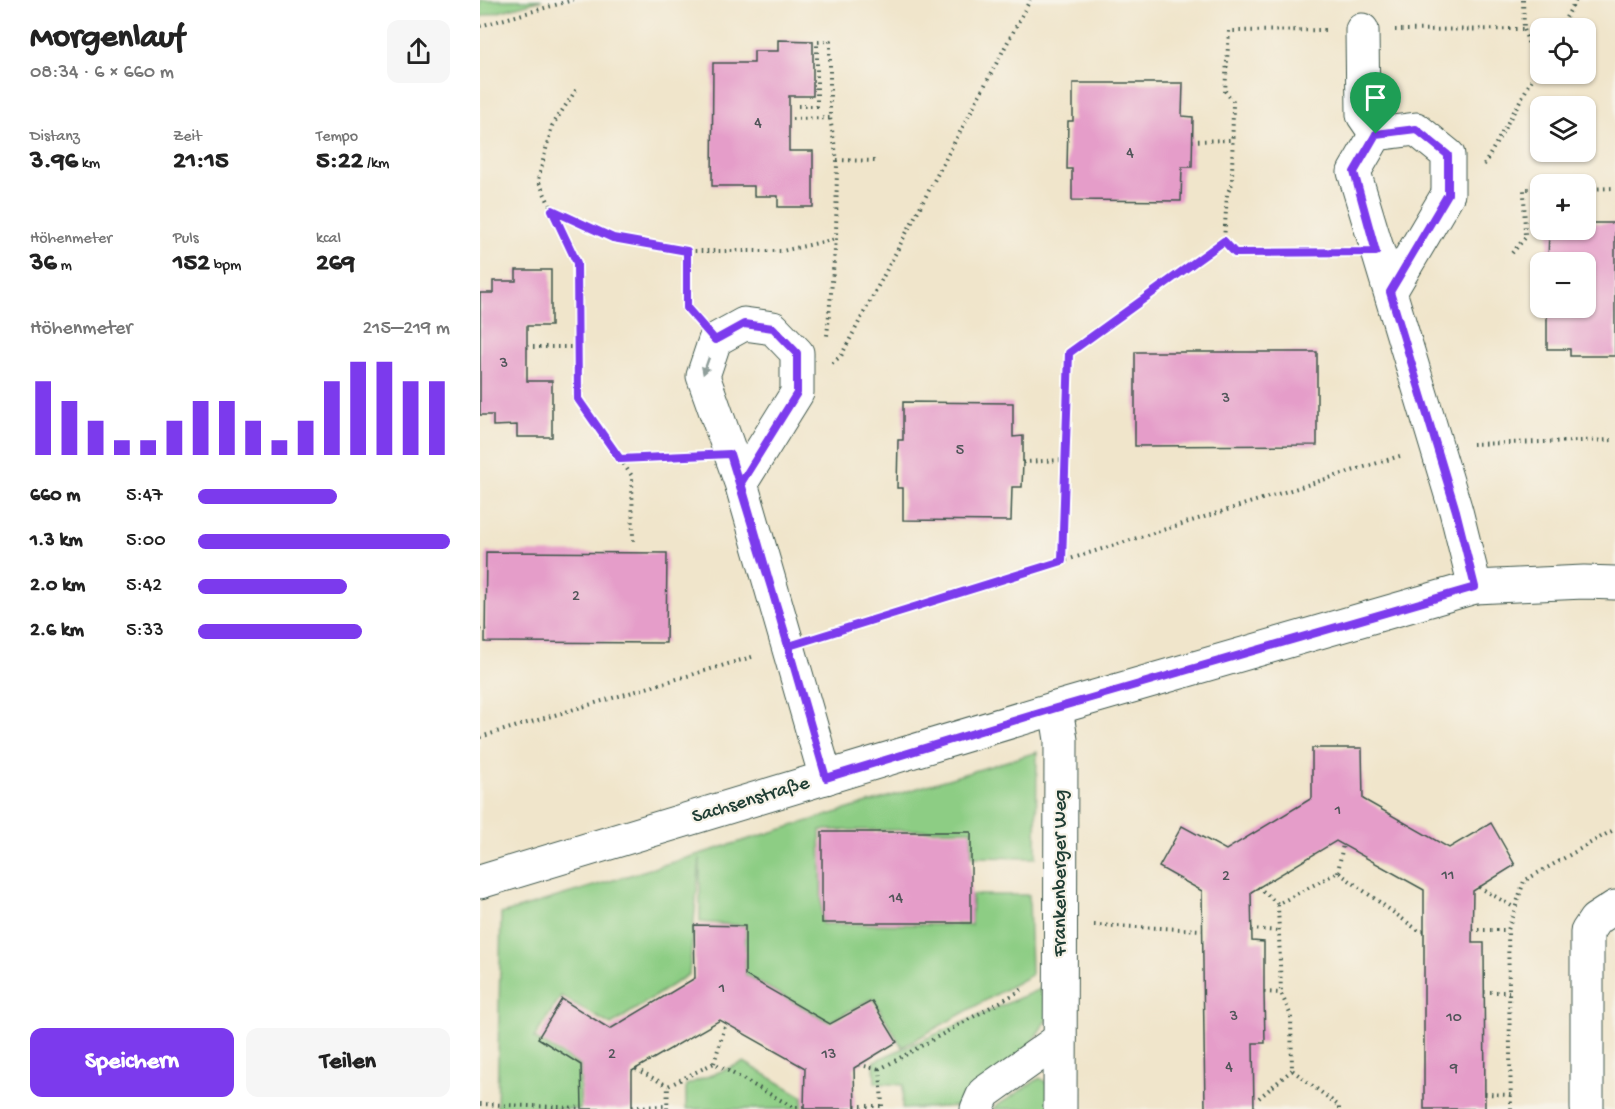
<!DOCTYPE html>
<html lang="de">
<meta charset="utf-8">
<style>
body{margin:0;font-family:"Gochi Hand",sans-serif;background:#f6f6f6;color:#222;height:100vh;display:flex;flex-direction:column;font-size:22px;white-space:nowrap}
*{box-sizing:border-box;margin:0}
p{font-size:20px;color:#767676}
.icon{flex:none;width:33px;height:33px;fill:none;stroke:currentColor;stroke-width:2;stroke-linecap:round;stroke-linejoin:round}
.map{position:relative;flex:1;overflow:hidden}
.drawer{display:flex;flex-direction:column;background:#fff;width:480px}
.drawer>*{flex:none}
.buttons{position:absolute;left:1050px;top:18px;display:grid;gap:12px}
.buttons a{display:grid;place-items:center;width:66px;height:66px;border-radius:12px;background:#fff;box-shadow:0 2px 4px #0004;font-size:30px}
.pin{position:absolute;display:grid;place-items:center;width:51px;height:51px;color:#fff;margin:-62px -26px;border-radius:50% 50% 50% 0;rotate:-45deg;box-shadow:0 0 6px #0007}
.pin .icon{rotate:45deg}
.round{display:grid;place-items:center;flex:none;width:63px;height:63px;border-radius:12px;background:#f6f6f6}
.headline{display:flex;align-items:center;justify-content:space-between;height:102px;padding:0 30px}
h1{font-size:33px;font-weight:700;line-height:45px}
.figures{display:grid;grid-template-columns:repeat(3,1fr);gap:9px;height:102px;padding:6px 30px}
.figures div{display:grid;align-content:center}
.figures b{font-size:26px;font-weight:700}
.figures small{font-size:16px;font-weight:400}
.figures p{font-size:16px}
.chart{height:168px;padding:12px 30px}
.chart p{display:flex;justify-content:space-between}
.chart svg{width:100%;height:108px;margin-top:6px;stroke:#7c3aed;stroke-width:6}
.primary-button{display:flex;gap:12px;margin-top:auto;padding:12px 30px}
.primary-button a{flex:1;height:69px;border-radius:12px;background:#7c3aed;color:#fff;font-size:24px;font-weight:700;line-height:69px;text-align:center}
.primary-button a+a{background:#f6f6f6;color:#222}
ul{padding:0 30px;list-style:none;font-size:20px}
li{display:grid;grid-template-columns:96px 72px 1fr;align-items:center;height:45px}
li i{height:15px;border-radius:8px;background:#7c3aed}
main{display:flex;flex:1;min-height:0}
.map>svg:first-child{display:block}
</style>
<main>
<section class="drawer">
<div class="headline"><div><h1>Morgenlauf</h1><p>08:34 · 6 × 660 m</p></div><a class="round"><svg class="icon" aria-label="share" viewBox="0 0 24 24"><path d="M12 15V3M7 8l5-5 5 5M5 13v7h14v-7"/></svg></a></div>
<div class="figures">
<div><p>Distanz</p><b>3.96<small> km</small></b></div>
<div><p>Zeit</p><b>21:15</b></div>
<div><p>Tempo</p><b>5:22<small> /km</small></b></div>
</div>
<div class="figures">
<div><p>Höhenmeter</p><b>36<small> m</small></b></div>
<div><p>Puls</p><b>152<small> bpm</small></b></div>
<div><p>kcal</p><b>269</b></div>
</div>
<div class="chart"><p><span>Höhenmeter</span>215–219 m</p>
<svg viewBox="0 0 160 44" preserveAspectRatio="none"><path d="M5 44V14M15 44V22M25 44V30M35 44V38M45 44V38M55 44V30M65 44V22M75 44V22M85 44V30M95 44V38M105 44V30M115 44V14M125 44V6M135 44V6M145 44V14M155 44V14"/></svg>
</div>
<ul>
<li><b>660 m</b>5:47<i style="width:55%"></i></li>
<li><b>1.3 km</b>5:00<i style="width:100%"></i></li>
<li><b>2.0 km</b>5:42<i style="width:59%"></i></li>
<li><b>2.6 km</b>5:33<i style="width:65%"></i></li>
</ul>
<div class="primary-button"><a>Speichern</a><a>Teilen</a></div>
</section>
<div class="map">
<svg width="1135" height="1109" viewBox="0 0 1135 1109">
<rect width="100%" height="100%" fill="#f7f3e8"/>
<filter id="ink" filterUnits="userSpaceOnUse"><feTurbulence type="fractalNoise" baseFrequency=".0167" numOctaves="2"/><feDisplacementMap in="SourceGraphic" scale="12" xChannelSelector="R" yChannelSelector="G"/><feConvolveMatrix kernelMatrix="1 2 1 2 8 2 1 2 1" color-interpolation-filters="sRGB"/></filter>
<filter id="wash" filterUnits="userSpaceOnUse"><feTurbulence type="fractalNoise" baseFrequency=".008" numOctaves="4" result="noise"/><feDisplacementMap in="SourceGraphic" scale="24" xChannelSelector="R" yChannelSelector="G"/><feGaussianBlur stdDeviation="1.35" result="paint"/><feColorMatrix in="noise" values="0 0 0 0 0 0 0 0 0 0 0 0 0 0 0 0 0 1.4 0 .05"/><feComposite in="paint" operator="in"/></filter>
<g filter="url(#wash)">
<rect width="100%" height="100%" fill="#f0e5cb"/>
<g fill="#8dcd84" stroke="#56855c" stroke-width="1.5">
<path d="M0,0H62L0,17Z"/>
<path d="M557,752L556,858L492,857L491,830H340L342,924L491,925L492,895H549L551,975L422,1047L393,998L349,1022L265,975V926L220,922V858L209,974L131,1025L81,996L54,1038L100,1066V1109H17L21,914Z"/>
<path d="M560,989L571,1013L552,1042L485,1106L422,1109L423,1085L395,1083L394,1061Z"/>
<path d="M264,1062L323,1097L322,1109H206V1085Z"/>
<path d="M560,1078L570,1085L569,1109H512Z"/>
</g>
<g id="blocks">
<g fill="#e59dc9">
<path d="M298,40L333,41V96H309V151H333V207H298V196H274V186H232L233,63H274V51H298Z"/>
<path d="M593,83H703L702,116L713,117L712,167H702L701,201L592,200V169H587L588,121H593Z"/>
<path d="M1106,223H1135V356H1090V349H1067V308H1106V262H1068L1069,231L1106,230Z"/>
<path d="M36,270H71V326H47V381H72V437H37V425L13,426V415H0V293H13V281H36Z"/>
<path d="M655,352H837V445L655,446Z"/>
<path d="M423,402L533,403V437L543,436V462L542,487H532L531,521L423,520V488H417L418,440H423Z"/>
<path d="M6,552L187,553L186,643L5,642Z"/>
<path d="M832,748H882L883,799L969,848L1011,823L1035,865L993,891L992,943H1004L1005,1109H944V890L856,841L771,892L772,941L784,942V992L785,1043H773L774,1109H725L722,891L679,867L702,826L746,850L832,798Z"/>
<rect x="342" y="832" width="149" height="91"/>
<path d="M214,925L265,926V975L350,1024L392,1001L417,1042L374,1068L375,1109H324L325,1068L240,1020L152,1071V1109H102L101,1065L58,1038L82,999L130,1029L215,978Z"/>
</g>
</g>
</g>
<g filter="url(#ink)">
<use href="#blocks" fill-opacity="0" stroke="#3e564b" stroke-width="1.5"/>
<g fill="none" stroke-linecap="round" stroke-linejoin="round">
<defs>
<g id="minor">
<path d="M882,30L883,115L896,134"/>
<path d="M910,292L968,194V155L936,129L896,134L874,172L976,511L995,587"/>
<path d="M261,483L317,393V353L293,328L264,324L235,340L223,376L261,483L346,778"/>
<path d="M576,708L581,740L580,1109"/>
<path d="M0,882L576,708L995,587L1104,582L1135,583"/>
<path d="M497,1109L504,1093L580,1039"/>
<path d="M1107,1109V932L1115,920L1135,907"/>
</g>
</defs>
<use href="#minor" stroke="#3e564b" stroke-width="35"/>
<g stroke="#3e564b" stroke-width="4" stroke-dasharray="1.5 4.5" stroke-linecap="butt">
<path d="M1043,0L1044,29L1057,71"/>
<path d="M0,26L93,0"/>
<path d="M1080,28L1096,0"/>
<path d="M915,30L1044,29"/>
<path d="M96,90L72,126L58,180L97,263L98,399L140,459L214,456"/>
<path d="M318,106H337V42L350,41V118L357,160L356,239L347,336"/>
<path d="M312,119L350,118"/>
<path d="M712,141L752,140"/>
<path d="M357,160L398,161"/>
<path d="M1004,165L1060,65"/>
<path d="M1106,189L1135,188"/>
<path d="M72,210L133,238L207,251H302L356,239"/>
<path d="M744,241L755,253L863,252"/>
<path d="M207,251V308L212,314"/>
<path d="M1032,253L1045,238L1044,189H1060"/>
<path d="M47,347H98"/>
<path d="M352,363L361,356L550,0"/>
<path d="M992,444L1135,440"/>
<path d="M140,459L152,476L153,541"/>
<path d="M543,462L585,460"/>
<path d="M582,561L589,353L744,241L747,194L752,184L753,101L745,91L749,31L848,30"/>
<path d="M0,630L6,628"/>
<path d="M340,637L923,455"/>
<path d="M0,737L275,656"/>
<path d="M858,872L863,844"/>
<path d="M778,887L798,904"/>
<path d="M999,887L1035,908"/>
<path d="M614,925L723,930"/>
<path d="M771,929L800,931"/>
<path d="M992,930H1028"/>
<path d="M784,992L801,993"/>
<path d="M1004,992H1029"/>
<path d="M234,1063L246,1023"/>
<path d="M379,1065L400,1069"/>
<path d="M156,1069L188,1086"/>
<path d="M1005,1094L1031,1095"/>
<path d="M779,1098L812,1070"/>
<path d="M0,1104L102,1108"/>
<path d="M375,1106H402V1109"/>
<path d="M402,1106L400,1069L545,988"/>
<path d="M152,1107L187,1106"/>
<path d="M187,1109L188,1086L234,1063L313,1107H324"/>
<path d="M859,1109V1106L812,1070L811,1016L801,993L798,904L858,872L939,931H944"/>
<path d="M1031,1109L1028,930L1044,881L1135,829"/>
</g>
<use href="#minor" stroke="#fff" stroke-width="33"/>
</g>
<defs><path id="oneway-solid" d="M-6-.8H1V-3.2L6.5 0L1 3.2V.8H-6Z" transform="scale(1.5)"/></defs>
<use fill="#8f9e9a" href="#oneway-solid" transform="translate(226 366) rotate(109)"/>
</g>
<g fill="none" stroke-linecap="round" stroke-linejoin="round" filter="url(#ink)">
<defs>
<path id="route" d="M896,134L874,172L896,252L755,253L744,241L589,353L582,561L309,646L250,454L140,459L98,399L97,263L72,210L133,238L207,251V308L235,340L264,324L293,328L317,353V393L261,483L346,778L576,708L995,587L976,511L910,292L968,194V155L936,129L896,134"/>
</defs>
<use href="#route" stroke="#fff" stroke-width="12"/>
<use href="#route" stroke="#7c3aed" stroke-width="8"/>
</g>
<g text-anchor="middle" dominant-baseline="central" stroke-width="4.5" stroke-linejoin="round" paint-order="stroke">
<g font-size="16" fill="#505559">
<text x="278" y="124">4</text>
<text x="650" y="154">4</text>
<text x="24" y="364">3</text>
<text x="746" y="399">3</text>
<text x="480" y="451">5</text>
<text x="96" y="597">2</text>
<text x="858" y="811">1</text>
<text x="968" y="876">11</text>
<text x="746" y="877">2</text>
<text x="416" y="899">14</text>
<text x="242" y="989">1</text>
<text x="754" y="1017">3</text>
<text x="974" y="1018">10</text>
<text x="132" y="1055">2</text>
<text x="349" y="1055">13</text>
<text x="749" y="1068">4</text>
<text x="974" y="1069">9</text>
</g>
<g font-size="20" fill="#1f3d34" stroke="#f7f3e8">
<text transform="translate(271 801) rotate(-17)">Sachsenstraße</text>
<text transform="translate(581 873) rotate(-90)">Frankenberger Weg</text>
</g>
</g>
</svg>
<div class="buttons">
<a><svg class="icon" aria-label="locate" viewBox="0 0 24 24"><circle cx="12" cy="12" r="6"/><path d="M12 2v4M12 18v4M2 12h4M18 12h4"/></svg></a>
<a><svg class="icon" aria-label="layers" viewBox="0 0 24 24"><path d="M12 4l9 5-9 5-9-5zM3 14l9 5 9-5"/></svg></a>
<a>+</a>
<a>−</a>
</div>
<div class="pin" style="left:896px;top:134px;background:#1e9e55"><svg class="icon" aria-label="arrive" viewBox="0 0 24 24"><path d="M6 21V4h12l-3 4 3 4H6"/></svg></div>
</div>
</main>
